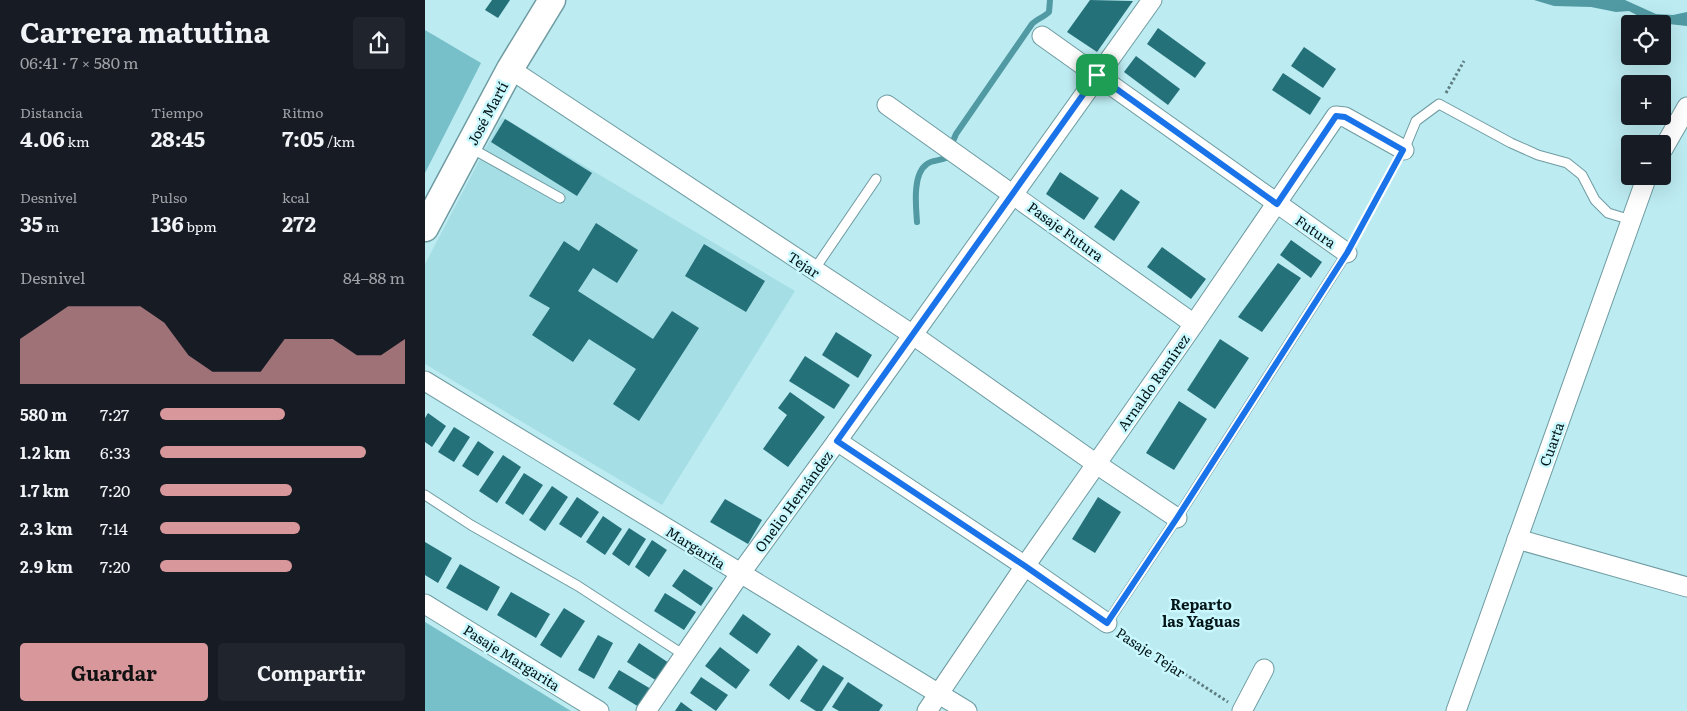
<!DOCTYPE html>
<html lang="es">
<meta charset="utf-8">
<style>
body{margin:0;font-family:Literata,serif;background:#20242c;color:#f1f3f6;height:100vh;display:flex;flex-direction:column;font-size:19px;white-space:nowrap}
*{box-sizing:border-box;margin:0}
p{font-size:16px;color:#9ea1a6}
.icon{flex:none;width:28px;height:28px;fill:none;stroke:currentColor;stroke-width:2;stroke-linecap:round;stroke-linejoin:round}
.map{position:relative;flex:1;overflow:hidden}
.panel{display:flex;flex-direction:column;background:#171b24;width:425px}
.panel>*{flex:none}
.tools{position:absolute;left:1196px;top:15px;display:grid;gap:10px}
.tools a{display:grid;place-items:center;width:50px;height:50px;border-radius:5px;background:#171b24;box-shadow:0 5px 20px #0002;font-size:25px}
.pin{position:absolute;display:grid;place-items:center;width:42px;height:42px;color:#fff;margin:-21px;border-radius:10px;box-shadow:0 2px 8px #0006}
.round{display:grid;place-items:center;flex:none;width:52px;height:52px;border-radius:5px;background:#20242c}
.headline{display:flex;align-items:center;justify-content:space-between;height:85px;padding:0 20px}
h1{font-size:28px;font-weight:700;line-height:38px}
.stats{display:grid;grid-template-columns:repeat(3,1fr);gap:8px;height:85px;padding:5px 20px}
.stats div{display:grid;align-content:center}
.stats b{font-size:21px;font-weight:700}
.stats small{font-size:14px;font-weight:400}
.stats p{font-size:14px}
.chart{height:140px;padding:10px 20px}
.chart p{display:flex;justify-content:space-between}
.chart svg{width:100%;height:90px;margin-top:5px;fill:#d8989b;opacity:.7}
.action{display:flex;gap:10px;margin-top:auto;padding:10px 20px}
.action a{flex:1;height:58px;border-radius:5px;background:#d8989b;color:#111;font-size:20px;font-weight:700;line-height:58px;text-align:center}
.action a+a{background:#20242c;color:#f1f3f6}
ul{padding:0 20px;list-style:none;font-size:16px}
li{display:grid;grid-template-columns:80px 60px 1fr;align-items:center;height:38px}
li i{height:12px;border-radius:6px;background:#d8989b}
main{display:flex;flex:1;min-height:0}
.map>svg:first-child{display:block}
</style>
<main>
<section class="panel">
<div class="headline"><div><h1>Carrera matutina</h1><p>06:41 · 7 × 580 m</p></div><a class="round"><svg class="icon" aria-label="share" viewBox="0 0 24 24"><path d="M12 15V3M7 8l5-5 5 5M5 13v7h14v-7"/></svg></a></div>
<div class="stats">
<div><p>Distancia</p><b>4.06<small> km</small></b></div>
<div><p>Tiempo</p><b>28:45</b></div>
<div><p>Ritmo</p><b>7:05<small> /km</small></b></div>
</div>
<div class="stats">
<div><p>Desnivel</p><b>35<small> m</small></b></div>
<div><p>Pulso</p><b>136<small> bpm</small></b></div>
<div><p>kcal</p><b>272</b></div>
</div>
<div class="chart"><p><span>Desnivel</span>84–88 m</p>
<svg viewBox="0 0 160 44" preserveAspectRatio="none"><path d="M0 44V22L10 14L20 6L30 6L40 6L50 6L60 14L70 30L80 38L90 38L100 38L110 22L120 22L130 22L140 30L150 30L160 22V44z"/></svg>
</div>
<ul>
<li><b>580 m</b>7:27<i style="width:51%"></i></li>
<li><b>1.2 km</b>6:33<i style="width:84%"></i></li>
<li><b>1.7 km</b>7:20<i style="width:54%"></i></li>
<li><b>2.3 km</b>7:14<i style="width:57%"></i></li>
<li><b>2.9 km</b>7:20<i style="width:54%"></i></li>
</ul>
<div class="action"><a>Guardar</a><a>Compartir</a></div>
</section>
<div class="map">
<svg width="1262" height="711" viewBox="0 0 1262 711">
<rect width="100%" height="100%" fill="#bcebf1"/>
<path fill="#a6dee6" d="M77,117L370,291L237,505L0,364V264Z"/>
<g fill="#78c0c9">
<path d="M0,30L56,63L0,173Z"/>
<path d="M0,622L146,711H0Z"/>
</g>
<path fill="#519aa3" d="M1109,0H1200L1231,14L1248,15L1262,12V26L1225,22L1204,11L1191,12L1166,7L1129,6Z"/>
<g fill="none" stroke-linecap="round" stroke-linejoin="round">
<path stroke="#519aa3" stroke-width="6" d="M492,222C491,207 487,174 502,164C507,160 514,161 521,158L531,134L607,24C612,19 619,17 624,12L625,0"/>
</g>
<g fill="#25717a">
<path d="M67,0H85L73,18L60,10Z"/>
<path d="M665,0L708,1L672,52L642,32Z"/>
<path d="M733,28L781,63L770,78L722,44Z"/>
<path d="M879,47L911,69L898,88L866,66Z"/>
<path d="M711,56L755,89L743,105L699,72Z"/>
<path d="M858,73L896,98L885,115L847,90Z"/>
<path d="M80,119L167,173L152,196L66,142Z"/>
<path d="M635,172L674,198L659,220L621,194Z"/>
<path d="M696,189L715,202L689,241L669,227Z"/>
<path d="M171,223L213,250L192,283L168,268L153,291L228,339L247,311L274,328L214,421L188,404L211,369L164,339L148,362L107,335L125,308L104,296L139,241L154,251Z"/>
<path d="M866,240L897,262L886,278L855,255Z"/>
<path d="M279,244L340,281L321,312L260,276Z"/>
<path d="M737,247L781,279L766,299L722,267Z"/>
<path d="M853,263L876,278L837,332L813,317Z"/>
<path d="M411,332L447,355L433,378L397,355Z"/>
<path d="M795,339L824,358L790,409L762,390Z"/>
<path d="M380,356L425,385L409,409L364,381Z"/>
<path d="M365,392L400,417L363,467L338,449L362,415L353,408Z"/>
<path d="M754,401L782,419L749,470L721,453Z"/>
<path d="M3,413L21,426L7,447L0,442V418Z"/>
<path d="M29,427L45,437L29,462L13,452Z"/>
<path d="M53,441L69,452L53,476L37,466Z"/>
<path d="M78,455L96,467L72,503L54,491Z"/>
<path d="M99,473L118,485L98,515L80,503Z"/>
<path d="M127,486L143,497L120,531L104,520Z"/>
<path d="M152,497L174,512L156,538L134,524Z"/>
<path d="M673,497L696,512L670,553L647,539Z"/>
<path d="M300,499L337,520L323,544L285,522Z"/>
<path d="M178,516L197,529L180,555L161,542Z"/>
<path d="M204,528L221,539L204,566L187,554Z"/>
<path d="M227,540L242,550L224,577L210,567Z"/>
<path d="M0,542L27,558L13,583L0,575Z"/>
<path d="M35,564L75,587L62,611L21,588Z"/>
<path d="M259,569L288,588L276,606L247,586Z"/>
<path d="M86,592L125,614L111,638L72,615Z"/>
<path d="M240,593L271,612L259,630L229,611Z"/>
<path d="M139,608L160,621L136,658L115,645Z"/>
<path d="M318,614L346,634L332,654L304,634Z"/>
<path d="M173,635L188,643L169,679L153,670Z"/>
<path d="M214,643L244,663L232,681L202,662Z"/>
<path d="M373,645L393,660L364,700L344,685Z"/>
<path d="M295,647L325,670L311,689L280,666Z"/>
<path d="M398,665L419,678L397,711H391L375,701Z"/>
<path d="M194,670L226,689L214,707L183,688Z"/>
<path d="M276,677L303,695L291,711L265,693Z"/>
<path d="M423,682L458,705L454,711H414L407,707Z"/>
<path d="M256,702L268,711H250Z"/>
</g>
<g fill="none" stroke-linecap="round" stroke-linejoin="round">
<defs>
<g id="lane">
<path d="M46,148L135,198"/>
<path d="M979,150L991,121L1014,104L1086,143L1113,155L1142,163L1157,175L1170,200L1183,213L1206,220"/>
<path d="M389,270L451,179"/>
<path d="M0,495L46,525L153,586L259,655"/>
<path d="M682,623L752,518L922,253"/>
</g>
<g id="street">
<path d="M617,36L922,253"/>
<path d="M85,69L488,335L670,463L752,518"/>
<path d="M462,105L769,324"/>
<path d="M1238,149L1262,107"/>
<path d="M0,381L542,711"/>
<path d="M412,441L600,566L682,623"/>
<path d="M1092,539L1262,587"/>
<path d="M0,604L174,711"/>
<path d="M221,711L315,574L412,441L727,0"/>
<path d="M502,711L600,566L769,324L911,116L920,117L979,150"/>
<path d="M817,711L839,669"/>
<path d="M1031,711L1222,176"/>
</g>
<path id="secondary" d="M0,228L85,69L127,0"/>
</defs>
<use href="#lane" stroke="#6e9ba1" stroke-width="11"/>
<use href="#street" stroke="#6e9ba1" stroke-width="21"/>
<use href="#secondary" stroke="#6e9ba1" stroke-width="29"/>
<g stroke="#5d7d81" stroke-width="3" stroke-dasharray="2.5 2.5" stroke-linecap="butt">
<path d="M1021,93L1039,61"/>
<path d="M930,237L970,166"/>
<path d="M697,633L803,702"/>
</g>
<use href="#lane" stroke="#fff" stroke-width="9"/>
<use href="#street" stroke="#fff" stroke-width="19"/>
<use href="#secondary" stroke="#fff" stroke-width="26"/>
</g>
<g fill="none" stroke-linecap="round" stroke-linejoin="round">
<defs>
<path id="route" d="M672,75L852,204L911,116L920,117L978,150L922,253L752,518L682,623L600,566L412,441Z"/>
</defs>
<use href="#route" stroke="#fff" stroke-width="10"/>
<use href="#route" stroke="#1a73e8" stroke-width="6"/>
</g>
<g text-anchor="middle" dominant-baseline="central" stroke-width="5" stroke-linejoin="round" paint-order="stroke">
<g font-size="14" fill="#041517" stroke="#c9f8fe">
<text transform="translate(62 113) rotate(-62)">José Martí</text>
<text transform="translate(641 231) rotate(36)">Pasaje Futura</text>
<text transform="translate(891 231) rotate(35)">Futura</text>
<text transform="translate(379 264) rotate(33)">Tejar</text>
<text transform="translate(728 382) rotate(-55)">Arnaldo Ramírez</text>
<text transform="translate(1126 444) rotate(-70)">Cuarta</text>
<text transform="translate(368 501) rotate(-54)">Onelio Hernández</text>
<text transform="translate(271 547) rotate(32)">Margarita</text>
<text transform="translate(726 652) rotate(33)">Pasaje Tejar</text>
<text transform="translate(87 657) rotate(32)">Pasaje Margarita</text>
</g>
<g font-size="15" font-weight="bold" fill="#041517" stroke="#c9f8fe">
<text x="776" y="603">Reparto<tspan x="776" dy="17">las Yaguas</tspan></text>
</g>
</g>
</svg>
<div class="tools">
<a><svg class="icon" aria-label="locate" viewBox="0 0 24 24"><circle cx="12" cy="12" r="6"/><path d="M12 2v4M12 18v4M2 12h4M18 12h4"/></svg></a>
<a>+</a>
<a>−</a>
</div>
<div class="pin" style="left:672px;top:75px;background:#1e9e55"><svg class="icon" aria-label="arrive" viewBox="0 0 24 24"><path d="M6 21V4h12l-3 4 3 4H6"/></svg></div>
</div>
</main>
